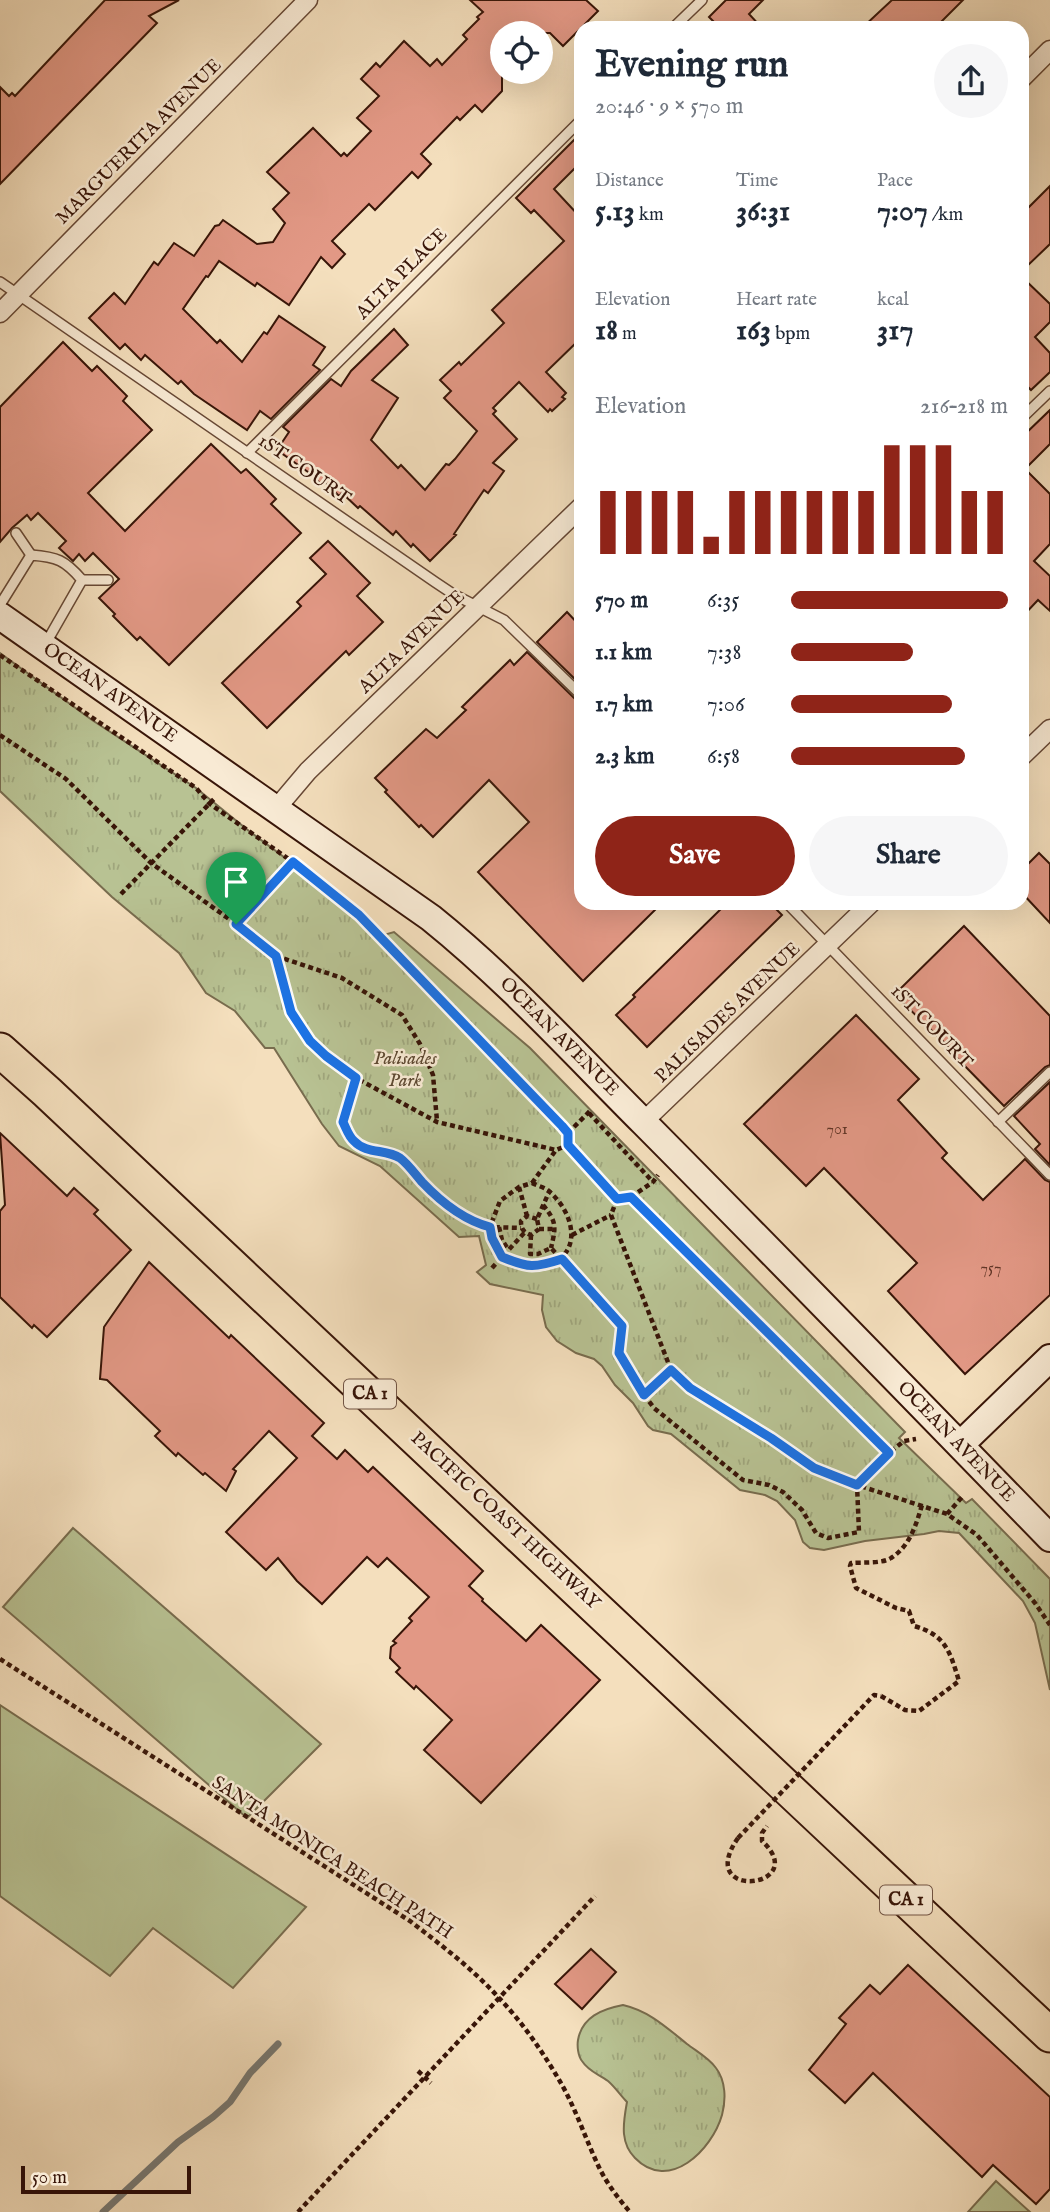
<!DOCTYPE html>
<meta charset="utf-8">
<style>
body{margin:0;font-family:"IM FELL English",serif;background:#f6f6f7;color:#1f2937;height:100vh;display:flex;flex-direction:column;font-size:26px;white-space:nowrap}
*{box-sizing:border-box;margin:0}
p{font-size:23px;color:#747a83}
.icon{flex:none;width:38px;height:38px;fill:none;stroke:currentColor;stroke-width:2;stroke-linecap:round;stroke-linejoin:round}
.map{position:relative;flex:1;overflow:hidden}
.sheet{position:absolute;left:574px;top:21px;width:455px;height:889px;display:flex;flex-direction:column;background:#fff;border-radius:21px;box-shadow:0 7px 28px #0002}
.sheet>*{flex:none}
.tools{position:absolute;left:490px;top:21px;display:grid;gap:14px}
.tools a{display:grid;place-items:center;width:63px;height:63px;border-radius:50%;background:#fff;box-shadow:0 7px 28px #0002;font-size:35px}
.scale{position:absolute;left:21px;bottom:18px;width:170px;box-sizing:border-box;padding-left:7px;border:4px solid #381508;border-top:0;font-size:19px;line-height:24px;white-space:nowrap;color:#381508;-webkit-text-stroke:5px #f8ead4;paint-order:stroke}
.pin{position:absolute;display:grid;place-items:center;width:60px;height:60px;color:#fff;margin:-72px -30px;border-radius:50% 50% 50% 0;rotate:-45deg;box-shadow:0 0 7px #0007}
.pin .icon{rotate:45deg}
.round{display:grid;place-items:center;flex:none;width:74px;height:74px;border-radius:37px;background:#f6f6f7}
.summary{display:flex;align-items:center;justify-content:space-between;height:119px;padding:0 21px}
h1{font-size:38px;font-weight:800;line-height:52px}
.stats{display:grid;grid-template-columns:repeat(3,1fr);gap:10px;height:119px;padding:7px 21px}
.stats div{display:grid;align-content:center}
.stats b{font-size:30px;font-weight:800}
.stats small{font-size:19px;font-weight:400}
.stats p{font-size:19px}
.chart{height:196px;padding:14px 21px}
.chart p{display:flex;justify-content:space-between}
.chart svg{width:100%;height:126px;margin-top:7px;stroke:#8f2418;stroke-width:6}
.button{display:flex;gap:14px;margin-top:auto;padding:14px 21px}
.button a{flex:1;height:80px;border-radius:42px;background:#8f2418;color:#fff;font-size:28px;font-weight:800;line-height:80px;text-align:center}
.button a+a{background:#f6f6f7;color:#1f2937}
ul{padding:0 21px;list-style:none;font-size:23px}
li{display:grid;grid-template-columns:112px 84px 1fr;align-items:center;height:52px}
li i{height:18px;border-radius:9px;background:#8f2418}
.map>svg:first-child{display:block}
</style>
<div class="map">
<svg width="1050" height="2212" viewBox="0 0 1050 2212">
<defs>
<pattern id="park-tufts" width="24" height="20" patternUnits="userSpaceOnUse" patternTransform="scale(1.75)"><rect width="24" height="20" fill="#b8c293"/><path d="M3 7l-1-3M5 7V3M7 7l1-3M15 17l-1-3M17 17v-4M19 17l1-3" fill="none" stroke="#9fa67d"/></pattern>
</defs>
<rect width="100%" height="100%" fill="#f4dfbd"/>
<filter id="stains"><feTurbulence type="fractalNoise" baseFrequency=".00286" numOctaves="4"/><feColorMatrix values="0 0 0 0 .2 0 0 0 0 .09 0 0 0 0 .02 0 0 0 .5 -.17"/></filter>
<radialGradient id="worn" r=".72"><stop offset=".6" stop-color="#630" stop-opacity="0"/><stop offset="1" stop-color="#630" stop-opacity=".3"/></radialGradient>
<g fill="#b8c293" stroke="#786c4e" stroke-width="2">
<path d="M73,1528L321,1744L247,1818L3,1607Z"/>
<path d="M0,1705L306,1907L233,1988L153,1928L110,1976L0,1896Z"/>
<path d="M996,2181L1030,2212H968Z"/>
</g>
<g fill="url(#park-tufts)" stroke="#786c4e" stroke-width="2">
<path d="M0,653L92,720L196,788L249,831L308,875L377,937L394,932L530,1048L905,1432L899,1438L966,1503L972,1499L1050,1579V1690L1035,1623L1023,1601L959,1533L939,1531L924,1534L865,1541L824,1550L810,1548L803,1542L795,1520L777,1501L765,1495L740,1490L671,1434L653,1430L648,1426L633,1403L615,1385L602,1366L594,1359L576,1353L557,1341L546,1327L542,1310L543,1295L490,1284L477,1272L486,1265L479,1236L459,1237L380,1166L339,1146L322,1124L274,1048H265L235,1011L206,993L179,953L112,897L0,791Z"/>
<path d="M623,2005C649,2011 666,2027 687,2044C696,2051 709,2058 716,2068C726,2081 726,2100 722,2115C712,2150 669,2193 635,2158C628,2151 625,2144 624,2134C623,2123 625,2113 627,2102C621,2096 615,2087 608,2081C599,2074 589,2072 582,2061C578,2056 577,2046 578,2040C582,2017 602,2009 623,2005Z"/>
</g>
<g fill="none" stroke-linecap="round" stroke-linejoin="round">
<path stroke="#767873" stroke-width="7" d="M103,2212L178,2142L213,2117L230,2102L250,2073L278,2044"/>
</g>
<g fill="#e29885" stroke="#381508" stroke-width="2">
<path d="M105,0H179L149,16L157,23L0,184V87L9,96L12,93L15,96Z"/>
<path d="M470,0H586L598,11L563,46L550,33H502V91L482,112L475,105L460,120L457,117L421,154L431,164L418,178L412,172L375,210L369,204L332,241L345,254L332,268L321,257L289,305L257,283L255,286L219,261L208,277L206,276L183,309L217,343L220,340L242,362L264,332L267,334L279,316L325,347L313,365L320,370L271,419L260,411L247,430L194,394L181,381L178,384L145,355L141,360L125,344L120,349L89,318L114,293L125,304L154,262L158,265L174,243L194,256L215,226L219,225L223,220L257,244L273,242L285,223L273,209L289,193L267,172L313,128L341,156L344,153L347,156L371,131L357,118L379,96L361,79L376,63L380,67L404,41L430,66L437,59L442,65L467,39L463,35L479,19L477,17L483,12Z"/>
<path d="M726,0H763L749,14L762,28H720L709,17Z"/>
<path d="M892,0H963L935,28H862Z"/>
<path d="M581,133V162L554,189L581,218V338L546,372L566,393L562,397L565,399L552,411L550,409L548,412L519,382L493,408L496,411L493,414L517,439L493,463L504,471L488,493L484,490L454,534L456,535L430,561L413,544L411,547L396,531L393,535L360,506L358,508L342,493L339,496L324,481L321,484L308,472L277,450L289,432L283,427L331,379L341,386L351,371L394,329L408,345L372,380L398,398L371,440L398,468L401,465L425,490L446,464L449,465L455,459L477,431L444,398L451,391L440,380L459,362L461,365L504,323L492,310L564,241L534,210L531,213L516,198Z"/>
<path d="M1050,186V244L1022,271V214Z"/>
<path d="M1022,277L1050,304V322L1035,337L1050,353V372L1031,390L1022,381Z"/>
<path d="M63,342L92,371L97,366L127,396L123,401L152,430L88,493L125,531L211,444L241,473L246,469L276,499L271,504L301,533L169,665L140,637L137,640L113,616L115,614L99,598L119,579L93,553L85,561L79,554L73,561L59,548L66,541L38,513L31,520L27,515L12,528L0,542V407Z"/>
<path d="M1050,410V444L1025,469L1050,494V544L1034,561L1050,576V611L1038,600L1022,617V437Z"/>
<path d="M328,541L370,583L357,596L383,622L349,655L346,651L267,728L222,683L301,606L297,602L326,574L310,558Z"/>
<path d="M567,612L581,627V685L537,642Z"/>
<path d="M527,652L576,700L581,702V903H662L583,981L478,872L529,822L489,780L433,837L421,825L419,827L385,792L387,790L375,778L426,729L437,738L466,710L462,707L510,660L514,665Z"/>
<path d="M1039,853L1050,864V923L1022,893V870Z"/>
<path d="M727,903H770L782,915L647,1047L616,1015L635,997L633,995Z"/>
<path d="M964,926L1050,1016V1065L1045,1067L1004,1106L958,1059L951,1052L953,1051L900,1000L903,998L897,992Z"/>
<path d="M856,1015L919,1079L898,1100L947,1153L942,1158L983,1200L1025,1159L1045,1180L1050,1182V1295L965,1374L888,1291L917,1263L824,1168L806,1186L744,1124Z"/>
<path d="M1050,1082V1165L1035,1149L1040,1144L1014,1116Z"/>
<path d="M0,1133L67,1196L74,1188L98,1210L94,1214L131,1250L47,1337L34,1325L32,1328L0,1297V1211L5,1205Z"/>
<path d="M149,1262L229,1338L231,1335L324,1423L312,1436L337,1459L345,1450L368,1472L373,1467L483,1571L469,1586L483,1599L482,1601L526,1641L541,1625L600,1680L481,1803L424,1750L452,1720L416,1686L414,1689L396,1672L400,1668L390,1658L391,1647L396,1643L393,1641L412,1621L409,1618L429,1597L387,1558L378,1567L367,1557L322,1604L297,1581L278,1558L266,1570L226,1532L297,1458L269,1431L233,1469L236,1471L226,1491L205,1473L203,1475L178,1453L176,1456L155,1436L160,1431L107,1380L100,1379L104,1327Z"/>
<path d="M591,1949L616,1972L582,2009L555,1984Z"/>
<path d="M908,1965L1050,2097V2189L1036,2204L993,2165L982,2177L873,2073L845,2103L809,2070L846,2024L839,2018L870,1985L880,1994Z"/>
</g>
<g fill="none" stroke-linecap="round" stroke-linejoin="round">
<defs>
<g id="lane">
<path d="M673,28L702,0"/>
<path d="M0,282L435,582L453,594L504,620L581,695"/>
<path d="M1022,418L1050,391"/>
<path d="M247,453L581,120"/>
<path d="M16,533L31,555"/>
<path d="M82,580H108"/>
<path d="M0,605L31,555C57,557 65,560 82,580L46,643"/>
<path d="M787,903L1050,1175"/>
<path d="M998,1122L1050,1072"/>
</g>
<g id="street">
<path d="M1022,78L1050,50"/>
<path d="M0,313L308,0"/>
<path d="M1022,756L1050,729"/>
<path d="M275,810L308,771L581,507"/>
<path d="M643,1122L871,903"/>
</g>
<g id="secondary">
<path d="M0,616L431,918C508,980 574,1053 644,1123C780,1260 915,1399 1050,1538"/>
<path d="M960,1445L1050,1358"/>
</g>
<path id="highway" d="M0,1050L47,1092L1050,2035"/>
</defs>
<use href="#lane" stroke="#674835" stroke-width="12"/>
<use href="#street" stroke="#674835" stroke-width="21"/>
<use href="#secondary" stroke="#381508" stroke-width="30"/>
<use href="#highway" stroke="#381508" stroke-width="37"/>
<g stroke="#381508" stroke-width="4.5" stroke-dasharray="5 3.5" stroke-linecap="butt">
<path d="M0,655L196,788L210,804L310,874L358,915L562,1126L568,1133V1145L617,1199L631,1197L889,1453"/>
<path d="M0,735L66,779L151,863L236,924L276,956L291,1012L310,1041L326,1056L356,1078L437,1122L556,1150L568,1145"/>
<path d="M121,894L214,799"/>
<path d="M236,924L298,857"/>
<path d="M276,956L342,978L402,1015L420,1044L433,1075L437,1121"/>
<path d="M356,1078L343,1122L354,1141L371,1151L390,1153L402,1160L425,1185L451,1209L478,1224L490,1227L521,1228"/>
<path d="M589,1113L653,1182"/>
<path d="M568,1133L590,1111"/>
<path d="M532,1183C538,1186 547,1188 551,1193C577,1217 583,1260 539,1267C527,1268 513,1261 502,1257L492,1238L490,1227L500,1201L519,1187Z"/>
<path d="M532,1183L556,1150"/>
<path d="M519,1187L527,1216"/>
<path d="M631,1197L653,1182L658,1175"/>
<path d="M617,1199L611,1215L671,1370L690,1389L771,1438L814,1468L857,1485L947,1514L977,1535L1035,1603L1050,1625"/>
<path d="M543,1205C557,1222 556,1227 551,1248"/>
<path d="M537,1219L527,1216L521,1221C521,1229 523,1232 531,1235L539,1229L537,1219L550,1190"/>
<path d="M499,1227L502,1240L508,1249"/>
<path d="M539,1229H555"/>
<path d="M531,1235L530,1254H538L551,1248L622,1326L619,1353L644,1395L671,1370"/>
<path d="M572,1235L611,1215"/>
<path d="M492,1268L525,1232"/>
<path d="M644,1395L654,1408L743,1480L769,1485L783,1492L802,1510L816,1533L828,1538L859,1532L857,1485L889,1453L904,1441L916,1439"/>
<path d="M947,1514L963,1496"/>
<path d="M0,1659L410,1921C441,1945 473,1969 499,1998C523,2023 545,2055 562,2085C576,2110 585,2137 597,2163C605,2181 617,2197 630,2212"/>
<path d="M881,1696L905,1710L919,1711L959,1681C950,1652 946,1635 914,1626L909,1611L896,1608L856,1588L850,1566L851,1563C862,1562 882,1564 891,1558C910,1546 916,1525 922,1505"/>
<path d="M738,1838C693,1902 813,1888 762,1841V1833L767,1826"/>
<path d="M418,2071L431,2083"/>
<path d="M298,2212L595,1896"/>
</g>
<use href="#lane" stroke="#f8ead4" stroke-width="9"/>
<use href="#street" stroke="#f8ead4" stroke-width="18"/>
<use href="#secondary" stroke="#f8ead4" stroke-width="26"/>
<use href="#highway" stroke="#f4dfbd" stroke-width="33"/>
<path stroke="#381508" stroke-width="4.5" stroke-dasharray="5 3.5" stroke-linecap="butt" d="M738,1838L874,1695L881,1696"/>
</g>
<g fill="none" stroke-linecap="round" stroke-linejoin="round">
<defs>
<path id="route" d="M293,862L359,915L562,1126L568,1133V1145L617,1199L631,1197L889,1453L857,1485L814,1468L771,1438L690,1388L671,1370L644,1395L619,1353L622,1326L562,1259C534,1268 529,1268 502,1257L492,1238L490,1227C463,1220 441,1202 422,1182C415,1174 408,1164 400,1158C386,1149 366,1154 354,1141C349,1137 346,1128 343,1122L356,1078L326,1056L310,1041L291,1012L276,956L236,924Z"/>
</defs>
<use href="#route" stroke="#fff" stroke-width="14"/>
<use href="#route" stroke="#1a73e8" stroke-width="9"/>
</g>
<g text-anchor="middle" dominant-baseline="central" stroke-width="5" stroke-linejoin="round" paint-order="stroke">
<g font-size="16" fill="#623627">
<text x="837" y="1130">701</text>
<text x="991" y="1269">757</text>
</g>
<g fill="#f8ead4" stroke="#725545" stroke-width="2">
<rect x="344" y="1379.5" width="52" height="29" rx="5"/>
<rect x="880" y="1885.5" width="52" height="29" rx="5"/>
</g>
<g font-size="18" font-weight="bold" fill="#381508">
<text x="370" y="1394">CA 1</text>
<text x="906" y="1900">CA 1</text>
</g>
<g font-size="19" fill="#381508" stroke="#f8ead4">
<text transform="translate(139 142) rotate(-45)">MARGUERITA AVENUE</text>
<text transform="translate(402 274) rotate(-45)">ALTA PLACE</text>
<text transform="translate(304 470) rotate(35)">1ST COURT</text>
<text transform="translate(412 642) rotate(-44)">ALTA AVENUE</text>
<text transform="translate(110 693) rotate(35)">OCEAN AVENUE</text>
<text transform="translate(728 1013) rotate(-44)">PALISADES AVENUE</text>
<text transform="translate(931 1027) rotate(46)">1ST COURT</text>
<text transform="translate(559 1037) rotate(45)">OCEAN AVENUE</text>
<text transform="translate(956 1442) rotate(46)">OCEAN AVENUE</text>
<text transform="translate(505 1521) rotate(43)">PACIFIC COAST HIGHWAY</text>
<text transform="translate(332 1858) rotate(33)">SANTA MONICA BEACH PATH</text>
</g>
<g font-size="19" font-style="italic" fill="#5e4932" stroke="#f8ead4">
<text x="405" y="1059">Palisades<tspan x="405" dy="22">Park</tspan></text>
</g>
</g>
<rect width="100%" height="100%" filter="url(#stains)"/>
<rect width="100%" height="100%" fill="url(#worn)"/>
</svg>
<div class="tools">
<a><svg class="icon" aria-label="locate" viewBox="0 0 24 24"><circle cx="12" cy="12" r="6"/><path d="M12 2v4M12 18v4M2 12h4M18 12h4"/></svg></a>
</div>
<div class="scale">50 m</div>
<div class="pin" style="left:236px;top:924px;background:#1e9e55"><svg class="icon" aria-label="arrive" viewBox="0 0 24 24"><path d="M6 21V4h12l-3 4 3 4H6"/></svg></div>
<section class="sheet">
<div class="summary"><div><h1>Evening run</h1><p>20:46 · 9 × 570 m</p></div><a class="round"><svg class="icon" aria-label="share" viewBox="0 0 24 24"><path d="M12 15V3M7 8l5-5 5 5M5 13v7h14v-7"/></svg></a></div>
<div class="stats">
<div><p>Distance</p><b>5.13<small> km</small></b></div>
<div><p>Time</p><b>36:31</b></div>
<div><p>Pace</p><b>7:07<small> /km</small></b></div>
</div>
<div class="stats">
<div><p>Elevation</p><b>18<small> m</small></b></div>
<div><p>Heart rate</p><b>163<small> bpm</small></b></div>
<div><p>kcal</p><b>317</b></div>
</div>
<div class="chart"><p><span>Elevation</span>216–218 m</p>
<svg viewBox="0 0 160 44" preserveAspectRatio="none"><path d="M5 44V22M15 44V22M25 44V22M35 44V22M45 44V38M55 44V22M65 44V22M75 44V22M85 44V22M95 44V22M105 44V22M115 44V6M125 44V6M135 44V6M145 44V22M155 44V22"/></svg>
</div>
<ul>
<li><b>570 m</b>6:35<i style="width:100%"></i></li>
<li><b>1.1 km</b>7:38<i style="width:56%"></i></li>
<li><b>1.7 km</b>7:06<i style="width:74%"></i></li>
<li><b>2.3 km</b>6:58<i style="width:80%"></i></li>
</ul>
<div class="button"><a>Save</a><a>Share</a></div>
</section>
</div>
